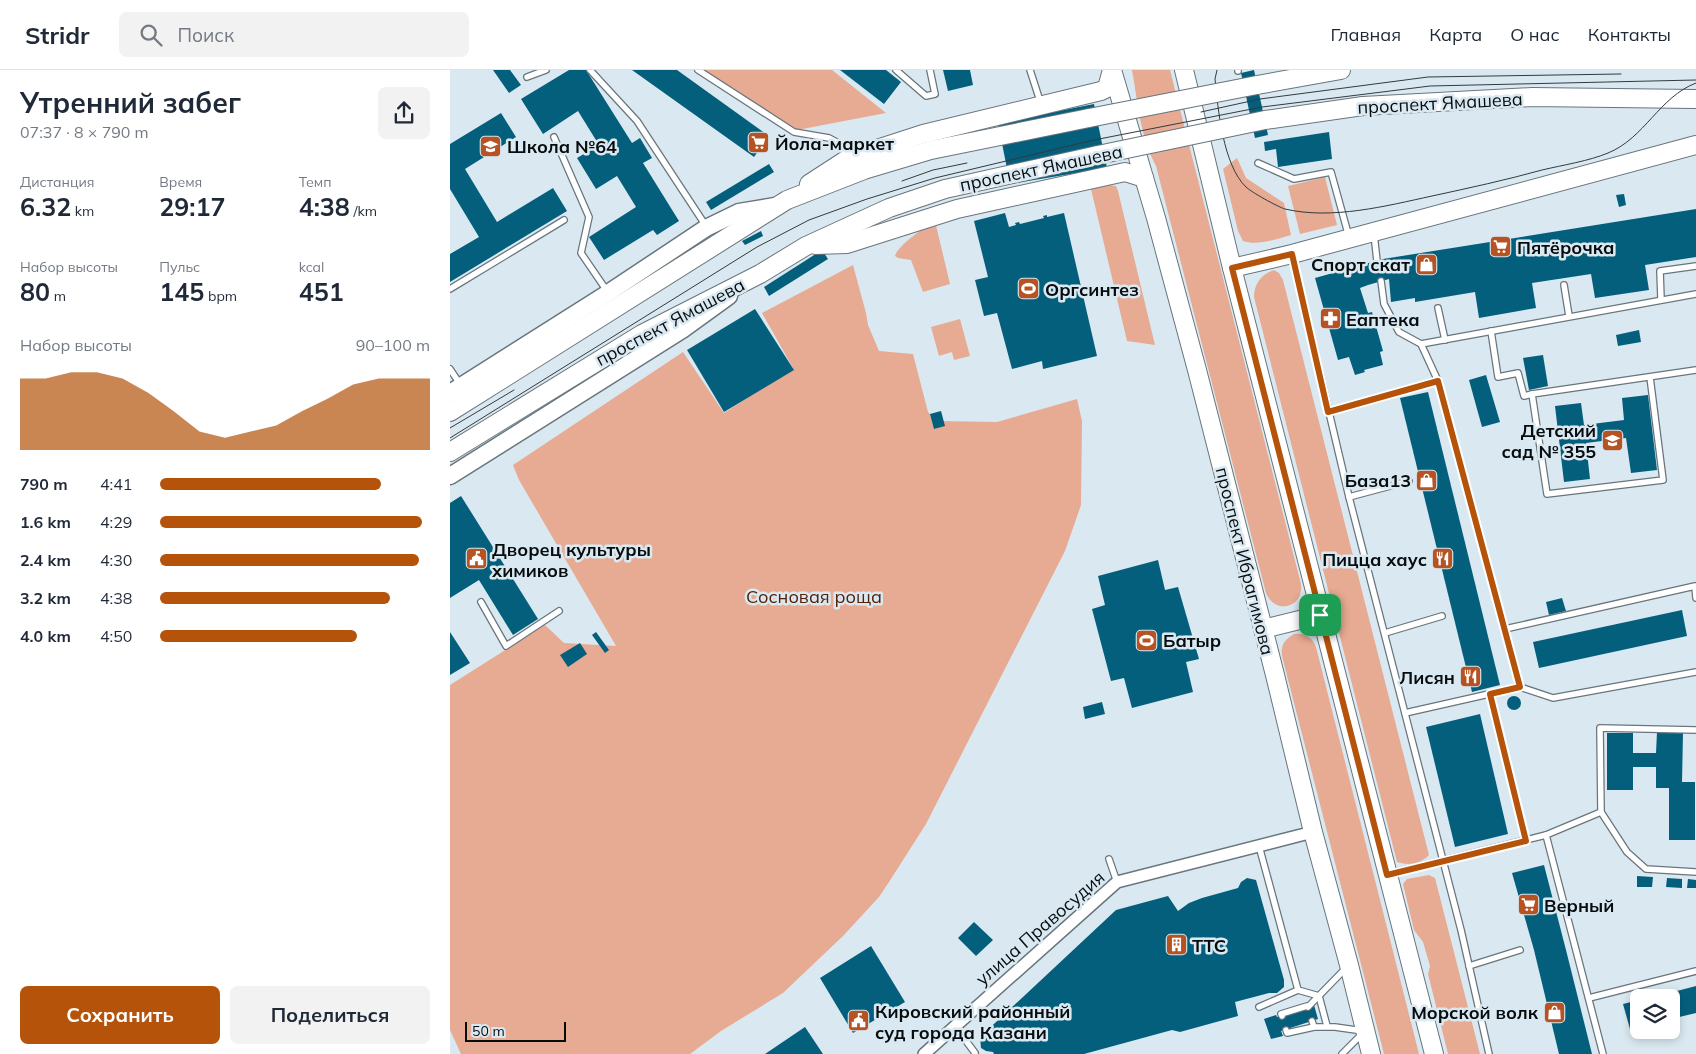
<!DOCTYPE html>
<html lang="ru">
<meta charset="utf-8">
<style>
body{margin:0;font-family:Mulish,sans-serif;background:#f2f2f3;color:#1f2937;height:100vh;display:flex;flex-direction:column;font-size:19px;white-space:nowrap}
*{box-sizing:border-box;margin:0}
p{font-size:16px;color:#747a83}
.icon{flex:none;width:28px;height:28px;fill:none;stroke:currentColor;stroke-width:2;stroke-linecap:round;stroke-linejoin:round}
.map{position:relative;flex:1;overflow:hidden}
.drawer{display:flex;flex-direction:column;background:#fff;width:450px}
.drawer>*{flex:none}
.buttons{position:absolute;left:1180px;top:919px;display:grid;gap:10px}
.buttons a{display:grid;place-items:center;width:50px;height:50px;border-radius:8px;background:#fff;box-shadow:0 2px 8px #0003;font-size:25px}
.scale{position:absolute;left:15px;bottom:12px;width:101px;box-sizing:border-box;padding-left:5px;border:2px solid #070c0f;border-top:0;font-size:14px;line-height:18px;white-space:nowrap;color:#070c0f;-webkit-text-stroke:4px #dae9f1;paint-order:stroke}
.pin{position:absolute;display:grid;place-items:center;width:42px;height:42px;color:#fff;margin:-21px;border-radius:10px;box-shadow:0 2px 8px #0006}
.round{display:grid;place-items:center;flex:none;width:52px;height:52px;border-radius:8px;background:#f2f2f3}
.summary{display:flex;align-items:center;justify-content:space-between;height:85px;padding:0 20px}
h1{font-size:28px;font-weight:700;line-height:38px}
.stats{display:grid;grid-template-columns:repeat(3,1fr);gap:8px;height:85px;padding:5px 20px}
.stats div{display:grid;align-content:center}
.stats b{font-size:25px;font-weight:700}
.stats small{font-size:14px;font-weight:400}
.stats p{font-size:14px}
.chart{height:140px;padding:10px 20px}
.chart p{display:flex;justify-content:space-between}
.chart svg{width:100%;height:90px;margin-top:5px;fill:#b45309;opacity:.7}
.action{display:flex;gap:10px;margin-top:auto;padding:10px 20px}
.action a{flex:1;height:58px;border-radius:8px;background:#b45309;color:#fff;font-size:20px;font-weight:700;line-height:58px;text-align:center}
.action a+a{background:#f2f2f3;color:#1f2937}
ul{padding:0 20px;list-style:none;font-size:16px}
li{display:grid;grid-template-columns:80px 60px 1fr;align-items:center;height:38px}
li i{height:12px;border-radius:6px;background:#b45309}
header{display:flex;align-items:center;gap:30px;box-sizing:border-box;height:70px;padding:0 25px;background:#fff;border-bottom:1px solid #e0e1e3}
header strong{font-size:24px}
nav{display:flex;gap:28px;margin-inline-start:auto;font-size:18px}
.search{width:350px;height:45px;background:#f2f2f3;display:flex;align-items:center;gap:12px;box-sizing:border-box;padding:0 18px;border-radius:8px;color:#747a83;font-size:19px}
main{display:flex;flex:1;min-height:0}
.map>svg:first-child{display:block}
</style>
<header>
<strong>Stridr</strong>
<div class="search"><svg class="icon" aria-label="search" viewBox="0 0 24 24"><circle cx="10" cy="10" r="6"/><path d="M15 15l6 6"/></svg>Поиск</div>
<nav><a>Главная</a><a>Карта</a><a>О нас</a><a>Контакты</a></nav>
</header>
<main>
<section class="drawer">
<div class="summary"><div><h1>Утренний забег</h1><p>07:37 · 8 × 790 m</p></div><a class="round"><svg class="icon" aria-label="share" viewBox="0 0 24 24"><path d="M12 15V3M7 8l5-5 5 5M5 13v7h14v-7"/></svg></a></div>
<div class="stats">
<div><p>Дистанция</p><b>6.32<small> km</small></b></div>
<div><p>Время</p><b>29:17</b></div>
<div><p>Темп</p><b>4:38<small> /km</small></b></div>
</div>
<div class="stats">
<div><p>Набор высоты</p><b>80<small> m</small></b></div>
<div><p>Пульс</p><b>145<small> bpm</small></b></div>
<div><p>kcal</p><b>451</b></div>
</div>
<div class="chart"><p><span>Набор высоты</span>90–100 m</p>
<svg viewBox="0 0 160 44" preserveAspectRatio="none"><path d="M0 44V9L10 9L20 6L30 6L40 9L50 16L60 25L70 35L80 38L90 35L100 32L110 25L120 19L130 12L140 9L150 9L160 9V44z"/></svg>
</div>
<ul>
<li><b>790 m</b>4:41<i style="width:82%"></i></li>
<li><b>1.6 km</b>4:29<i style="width:97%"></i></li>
<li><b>2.4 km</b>4:30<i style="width:96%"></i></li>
<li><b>3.2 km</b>4:38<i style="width:85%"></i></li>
<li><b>4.0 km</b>4:50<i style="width:73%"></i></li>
</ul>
<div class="action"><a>Сохранить</a><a>Поделиться</a></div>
</section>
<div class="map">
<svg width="1246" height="984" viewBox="0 0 1246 984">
<rect width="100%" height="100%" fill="#dae9f1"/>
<g fill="#e7ab93">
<path d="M254,0H382L436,43L347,60Z"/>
<path d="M682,0H720L851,514C854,538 825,545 816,523L706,96C690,66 688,33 682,0Z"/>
<path d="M787,88L796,108L834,133L841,165C826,169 808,176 793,171L788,161L773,99Z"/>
<path d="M875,107L887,155L850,164L838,116Z"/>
<path d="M659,115L666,116L668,121L705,275L677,271L641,119Z"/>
<path d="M485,151L500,214L473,222L461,190L448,188L445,186C449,174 474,158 485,151Z"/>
<path d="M403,195L416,243L418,255L429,281L463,284L478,342L488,351L547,352L627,329L632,351L631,435L615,481L476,754L439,812L429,827L393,866L333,923L271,961L240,984H11L0,960V615L95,555L114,573L166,576L69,410L63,395L233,282L274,343L343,298L312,243Z"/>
<path d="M824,200L829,203L833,210L979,785C970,794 959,796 947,792L804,227C804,214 811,204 824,200Z"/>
<path d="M510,249L520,286L504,290L502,282L489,286L481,257Z"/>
<path d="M844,564C855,563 862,567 866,577L969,984H934L832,586C830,576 835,569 844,564Z"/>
<path d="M979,805L985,808L1030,984H998L978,904L980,896L973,872L964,860L953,814L957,809Z"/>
</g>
<g fill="#045f7d">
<path d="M43,0H60L71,15L59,23Z"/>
<path d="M119,0H136L182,73L190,68L202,88L193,93L229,151L207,165L203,160L154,190L139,167L186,137L167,106L146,119L127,88L149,75L128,41L93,64L71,29Z"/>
<path d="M182,0H227L319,66L304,87Z"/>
<path d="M390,0H436L451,12L434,34Z"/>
<path d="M493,0H520L523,15L498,21Z"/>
<path d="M804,0L818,65L805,68L791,3Z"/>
<path d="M644,34L657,98L560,114L548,53Z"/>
<path d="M51,43L66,67L15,99L47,152L103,118L117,141L0,212V184L29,167L0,119V74Z"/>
<path d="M879,62L882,89L828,97L826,79L815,81L814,72Z"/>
<path d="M319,94L324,102L261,140L256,132Z"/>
<path d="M1174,124L1176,135L1169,137L1166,125Z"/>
<path d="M1246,139V187L1195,195L1199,220L1145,228L1141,204L1082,213L1086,238L1029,248L1025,222L965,232V228L941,232L939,209L918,215L910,218L918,243L922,242L933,281L930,282L933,295L914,300L915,302L905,305L899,287L888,290L865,208L933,189Z"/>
<path d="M555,143L559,157L566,155L565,153L569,152L570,154L594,148L593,146L597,145V147L614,143L647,286L593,299L592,291L562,299L547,243L534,246L525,210L538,207L524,151Z"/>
<path d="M311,161L313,166L295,175L292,171Z"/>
<path d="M372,180L378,189L319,226L314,217Z"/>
<path d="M305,239L344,300L274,342L237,280Z"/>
<path d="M1189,260L1191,272L1168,276L1166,265Z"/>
<path d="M1093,285L1098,316L1079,320L1073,288Z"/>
<path d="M1036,305L1050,352L1032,357L1019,310Z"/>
<path d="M978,322L1050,615L1022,622L950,328Z"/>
<path d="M1198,325L1207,400L1181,403L1176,368L1136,373L1140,409L1114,412L1105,336L1131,333L1134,355L1174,350L1172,328Z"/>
<path d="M491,341L495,356L484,359L480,344Z"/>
<path d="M11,426L88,549L63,565L29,510L0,528V433Z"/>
<path d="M708,490L715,520L728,517L749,589L736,592L743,622L682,638L674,608L661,611L642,539L655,535L648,506Z"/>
<path d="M1112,528L1116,541L1099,545L1096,532Z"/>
<path d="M1232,540L1237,566L1089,598L1083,572Z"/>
<path d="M0,562L20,593L0,605Z"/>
<path d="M146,562L159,580L155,583L142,565Z"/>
<path d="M130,573L137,584L118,597L110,585Z"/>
<circle cx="1064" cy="633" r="7"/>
<path d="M652,632L655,644L635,649L633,637Z"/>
<path d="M1030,644L1058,764L1005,777L976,657Z"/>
<path d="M1207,662L1233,663L1232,712H1245V770H1219V718H1206V697H1183V720H1157V663H1183V683H1206Z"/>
<path d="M1094,795L1116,880L1142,984H1109L1084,880L1062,803Z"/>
<path d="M1187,806L1203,807L1202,817H1187Z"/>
<path d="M797,808L806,810L834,910V917L827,923H819L785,932L788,946L730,962L722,960L634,984H544L543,982L536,981L531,978L530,967L666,840L718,826L728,841L739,833L752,828L788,818L791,812Z"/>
<path d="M1217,808L1232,809V818L1216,817Z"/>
<path d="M1238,809L1246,810V818H1237Z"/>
<path d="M524,852L543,870L526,886L508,868Z"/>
<path d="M421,876L455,932L403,963L370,908Z"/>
<path d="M1246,916V943L1221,949V928H1200Z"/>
<path d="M1189,930V957L1180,959L1173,934Z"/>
<path d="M864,935L868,949L831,961L833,966L821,969L814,949L826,945L827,947Z"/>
<path d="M355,957L373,984H315Z"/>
</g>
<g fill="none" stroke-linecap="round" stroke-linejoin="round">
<defs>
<g id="service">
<path d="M140,0L187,51L256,156"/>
<path d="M248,0L344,62L379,68L390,74L398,86"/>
<path d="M446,0L476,26L485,24L480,0"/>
<path d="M580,0L591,34"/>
<path d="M788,1V0"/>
<path d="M77,7L96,0"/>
<path d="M104,67L139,147L131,183L157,221"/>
<path d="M808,93L844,109L881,102L899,167"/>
<path d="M924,164L927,191"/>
<path d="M842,185L899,427L1011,860L1039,984"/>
<path d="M931,211L934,234L949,262L971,274L988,311L1070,617"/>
<path d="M1114,215L1119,246"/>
<path d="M0,219L114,150"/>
<path d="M1211,229L1210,201L1246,196"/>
<path d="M988,238L995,270"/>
<path d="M1041,261L1048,307L1068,303L1074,326L1082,324"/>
<path d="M971,274L1246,224"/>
<path d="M0,299L10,314"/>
<path d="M1200,307L1213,410L1097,424L1082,324C1137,316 1191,308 1246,300"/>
<path d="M879,342L988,311"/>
<path d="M899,427L959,411"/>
<path d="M31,532L56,576L109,541"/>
<path d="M1055,559L1245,516L1246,528"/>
<path d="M935,563L992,546"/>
<path d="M1040,624L1076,771"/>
<path d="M955,643L1070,617L1103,628L1246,602"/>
<path d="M1246,660L1150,658L1151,742L1177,782L1196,799L1246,802"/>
<path d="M1096,765L1151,742"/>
<path d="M809,776L848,920L869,926L877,956"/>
<path d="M659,789L667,812"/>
<path d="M939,804L1096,765L1153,984"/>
<path d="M1019,896L1070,880"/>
<path d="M1139,928L1246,901"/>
<path d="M809,937L848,920"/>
<path d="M858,937L896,898"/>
<path d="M832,946L831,944L857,936"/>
<path d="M862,951L864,957H885L913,961"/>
<path d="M505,956L525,983"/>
<path d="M836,960L837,963L864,957"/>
<path d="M892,984L912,964"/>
</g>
<path id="minor" d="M474,984L667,812L863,762"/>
<g id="secondary">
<path d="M0,323L158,223L256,158L289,142L325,136"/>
<path d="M0,406L232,260L279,226"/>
</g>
<g id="primary">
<path d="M662,0L706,148L747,300L825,605L863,762L899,895L921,984"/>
<path d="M734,0L782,198L984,984"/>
<path d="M807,15L891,0"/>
<path d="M815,50L913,36L1082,27L1246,29"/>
<path d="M359,114L399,88L473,64L651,21L657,18L662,0"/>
<path d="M365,175L397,174L507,139L675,102L694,108"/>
<path d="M782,198L842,184L1246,75"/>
<path d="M0,342L337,130L414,100L481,80L639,48"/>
<path d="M0,382L192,264L310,204L356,176L439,138L495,119L648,85"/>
<path d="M813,559L870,545"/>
</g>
</defs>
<use href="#service" stroke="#68757c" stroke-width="8"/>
<use href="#minor" stroke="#68757c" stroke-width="14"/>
<use href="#secondary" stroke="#68757c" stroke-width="19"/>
<use href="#primary" stroke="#68757c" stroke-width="20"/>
<use href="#service" stroke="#fff" stroke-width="5.5"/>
<use href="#minor" stroke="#fff" stroke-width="11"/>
<use href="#secondary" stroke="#fff" stroke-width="16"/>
<use href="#primary" stroke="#fff" stroke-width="18"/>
<g stroke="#333a3e" stroke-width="1">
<path d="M767,0L765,9C768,39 773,95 796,117C801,122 828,137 835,139C882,150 936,136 982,126C1019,118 1056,110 1092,100C1113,95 1139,91 1158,83C1195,68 1209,27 1246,13"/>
<path d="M751,42L810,29L978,7L1171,4"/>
<path d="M452,111L483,100L517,93"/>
<path d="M0,358L64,320"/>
<path d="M0,368L307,177L359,150L417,129L485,108L644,70L812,37L980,16L1246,10"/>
</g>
<defs>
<g id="primary-bridge">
<path d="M639,48L807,15"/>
<path d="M648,85L815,50"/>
</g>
</defs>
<use href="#primary-bridge" stroke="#68757c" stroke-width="20" stroke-linecap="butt"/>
<use href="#primary-bridge" stroke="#fff" stroke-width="18"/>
</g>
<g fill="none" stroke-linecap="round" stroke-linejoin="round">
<defs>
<path id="route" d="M842,184L878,342L988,311L1070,617L1040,624L1076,771L937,805L782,198Z"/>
</defs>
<use href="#route" stroke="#fff" stroke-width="10"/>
<use href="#route" stroke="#b45309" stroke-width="6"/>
</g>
<defs>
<symbol id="supermarket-square" viewBox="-11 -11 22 22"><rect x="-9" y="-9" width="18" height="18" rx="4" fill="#b75222" stroke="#dae9f1"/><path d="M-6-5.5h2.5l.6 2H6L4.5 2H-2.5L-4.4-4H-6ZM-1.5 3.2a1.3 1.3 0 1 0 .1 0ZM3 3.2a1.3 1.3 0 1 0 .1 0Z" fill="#fff"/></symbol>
<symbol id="school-square" viewBox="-11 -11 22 22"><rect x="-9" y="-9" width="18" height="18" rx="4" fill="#b75222" stroke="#dae9f1"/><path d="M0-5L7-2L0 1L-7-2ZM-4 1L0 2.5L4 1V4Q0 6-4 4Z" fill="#fff"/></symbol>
<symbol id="shop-square" viewBox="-11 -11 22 22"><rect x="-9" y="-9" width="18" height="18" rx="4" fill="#b75222" stroke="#dae9f1"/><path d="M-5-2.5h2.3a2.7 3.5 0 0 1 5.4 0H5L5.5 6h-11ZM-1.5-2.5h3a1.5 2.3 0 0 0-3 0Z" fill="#fff"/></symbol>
<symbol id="stadium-square" viewBox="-11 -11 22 22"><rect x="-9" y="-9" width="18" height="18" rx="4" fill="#b75222" stroke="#dae9f1"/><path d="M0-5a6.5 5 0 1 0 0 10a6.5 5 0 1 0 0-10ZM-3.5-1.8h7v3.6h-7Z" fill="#fff"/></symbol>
<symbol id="pharmacy-square" viewBox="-11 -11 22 22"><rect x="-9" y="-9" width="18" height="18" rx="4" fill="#b75222" stroke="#dae9f1"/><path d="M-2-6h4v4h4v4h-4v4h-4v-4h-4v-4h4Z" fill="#fff"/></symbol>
<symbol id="civic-square" viewBox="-11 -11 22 22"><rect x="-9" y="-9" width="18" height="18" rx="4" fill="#b75222" stroke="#dae9f1"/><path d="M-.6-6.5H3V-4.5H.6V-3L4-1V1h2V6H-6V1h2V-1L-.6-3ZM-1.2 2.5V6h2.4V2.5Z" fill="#fff"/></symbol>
<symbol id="restaurant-square" viewBox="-11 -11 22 22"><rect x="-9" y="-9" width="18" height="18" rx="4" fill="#b75222" stroke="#dae9f1"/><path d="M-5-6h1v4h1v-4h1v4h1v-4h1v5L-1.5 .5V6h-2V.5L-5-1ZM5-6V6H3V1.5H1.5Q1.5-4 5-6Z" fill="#fff"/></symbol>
<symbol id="building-square" viewBox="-11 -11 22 22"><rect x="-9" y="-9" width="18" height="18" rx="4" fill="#b75222" stroke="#dae9f1"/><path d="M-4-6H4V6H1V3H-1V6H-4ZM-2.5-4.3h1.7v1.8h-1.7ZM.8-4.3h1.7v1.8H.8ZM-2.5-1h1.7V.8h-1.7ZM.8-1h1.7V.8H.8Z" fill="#fff"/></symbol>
</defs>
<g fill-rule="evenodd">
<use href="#supermarket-square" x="296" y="60" width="25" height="25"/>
<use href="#school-square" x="28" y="64" width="25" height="25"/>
<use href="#supermarket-square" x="1038" y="164" width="25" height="25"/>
<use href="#shop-square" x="964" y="182" width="25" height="25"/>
<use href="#stadium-square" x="566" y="206" width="25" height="25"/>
<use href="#pharmacy-square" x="868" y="236" width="25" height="25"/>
<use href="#school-square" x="1150" y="358" width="25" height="25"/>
<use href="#shop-square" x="964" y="398" width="25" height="25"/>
<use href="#civic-square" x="14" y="476" width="25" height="25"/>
<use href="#restaurant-square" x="980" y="476" width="25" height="25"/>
<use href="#stadium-square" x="684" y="558" width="25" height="25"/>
<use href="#restaurant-square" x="1008" y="594" width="25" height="25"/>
<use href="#supermarket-square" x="1066" y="822" width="25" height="25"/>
<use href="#building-square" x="714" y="862" width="25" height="25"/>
<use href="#shop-square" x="1092" y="930" width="25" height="25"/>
<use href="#civic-square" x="396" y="938" width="25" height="25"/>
</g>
<g text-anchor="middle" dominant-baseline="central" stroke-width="5" stroke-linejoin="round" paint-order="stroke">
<g font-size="18" fill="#070c0f" stroke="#dae9f1">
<text transform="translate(990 33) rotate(-3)">проспект Ямашева</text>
<text transform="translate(591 98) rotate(-12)">проспект Ямашева</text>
<text transform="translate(220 252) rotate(-28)">проспект Ямашева</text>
<text transform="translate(795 491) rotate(76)">проспект Ибрагимова</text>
<text transform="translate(590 858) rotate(-41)">улица Правосудия</text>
</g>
<g font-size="18" font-weight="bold" fill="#070c0f" stroke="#dae9f1" text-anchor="start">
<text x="325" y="73">Йола-маркет</text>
<text x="57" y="76">Школа №64</text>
<text x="1067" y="177">Пятёрочка</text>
<text x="960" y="194" text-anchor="end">Спорт скат</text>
<text x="595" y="219">Оргсинтез</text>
<text x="896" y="249">Еаптека</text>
<text x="1146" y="360" text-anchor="end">Детский<tspan x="1146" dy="21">сад № 355</tspan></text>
<text x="961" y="410" text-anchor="end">База13</text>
<text x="42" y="479">Дворец культуры<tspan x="42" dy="21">химиков</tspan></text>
<text x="977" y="489" text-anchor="end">Пицца хаус</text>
<text x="713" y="570">Батыр</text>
<text x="1005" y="607" text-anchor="end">Лисян</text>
<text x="1094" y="835">Верный</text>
<text x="742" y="875">ТТС</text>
<text x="425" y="941">Кировский районный<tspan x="425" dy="21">суд города Казани</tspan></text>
<text x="1088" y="942" text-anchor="end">Морской волк</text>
</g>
<g font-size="18" fill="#562209" stroke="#dae9f1">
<text x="364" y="526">Сосновая роща</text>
</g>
</g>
</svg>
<div class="buttons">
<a><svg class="icon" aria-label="layers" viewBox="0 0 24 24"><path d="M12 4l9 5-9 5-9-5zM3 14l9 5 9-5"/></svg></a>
</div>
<div class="scale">50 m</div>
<div class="pin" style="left:870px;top:545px;background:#1e9e55"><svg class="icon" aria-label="arrive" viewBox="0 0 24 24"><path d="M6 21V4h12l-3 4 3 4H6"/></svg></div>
</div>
</main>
